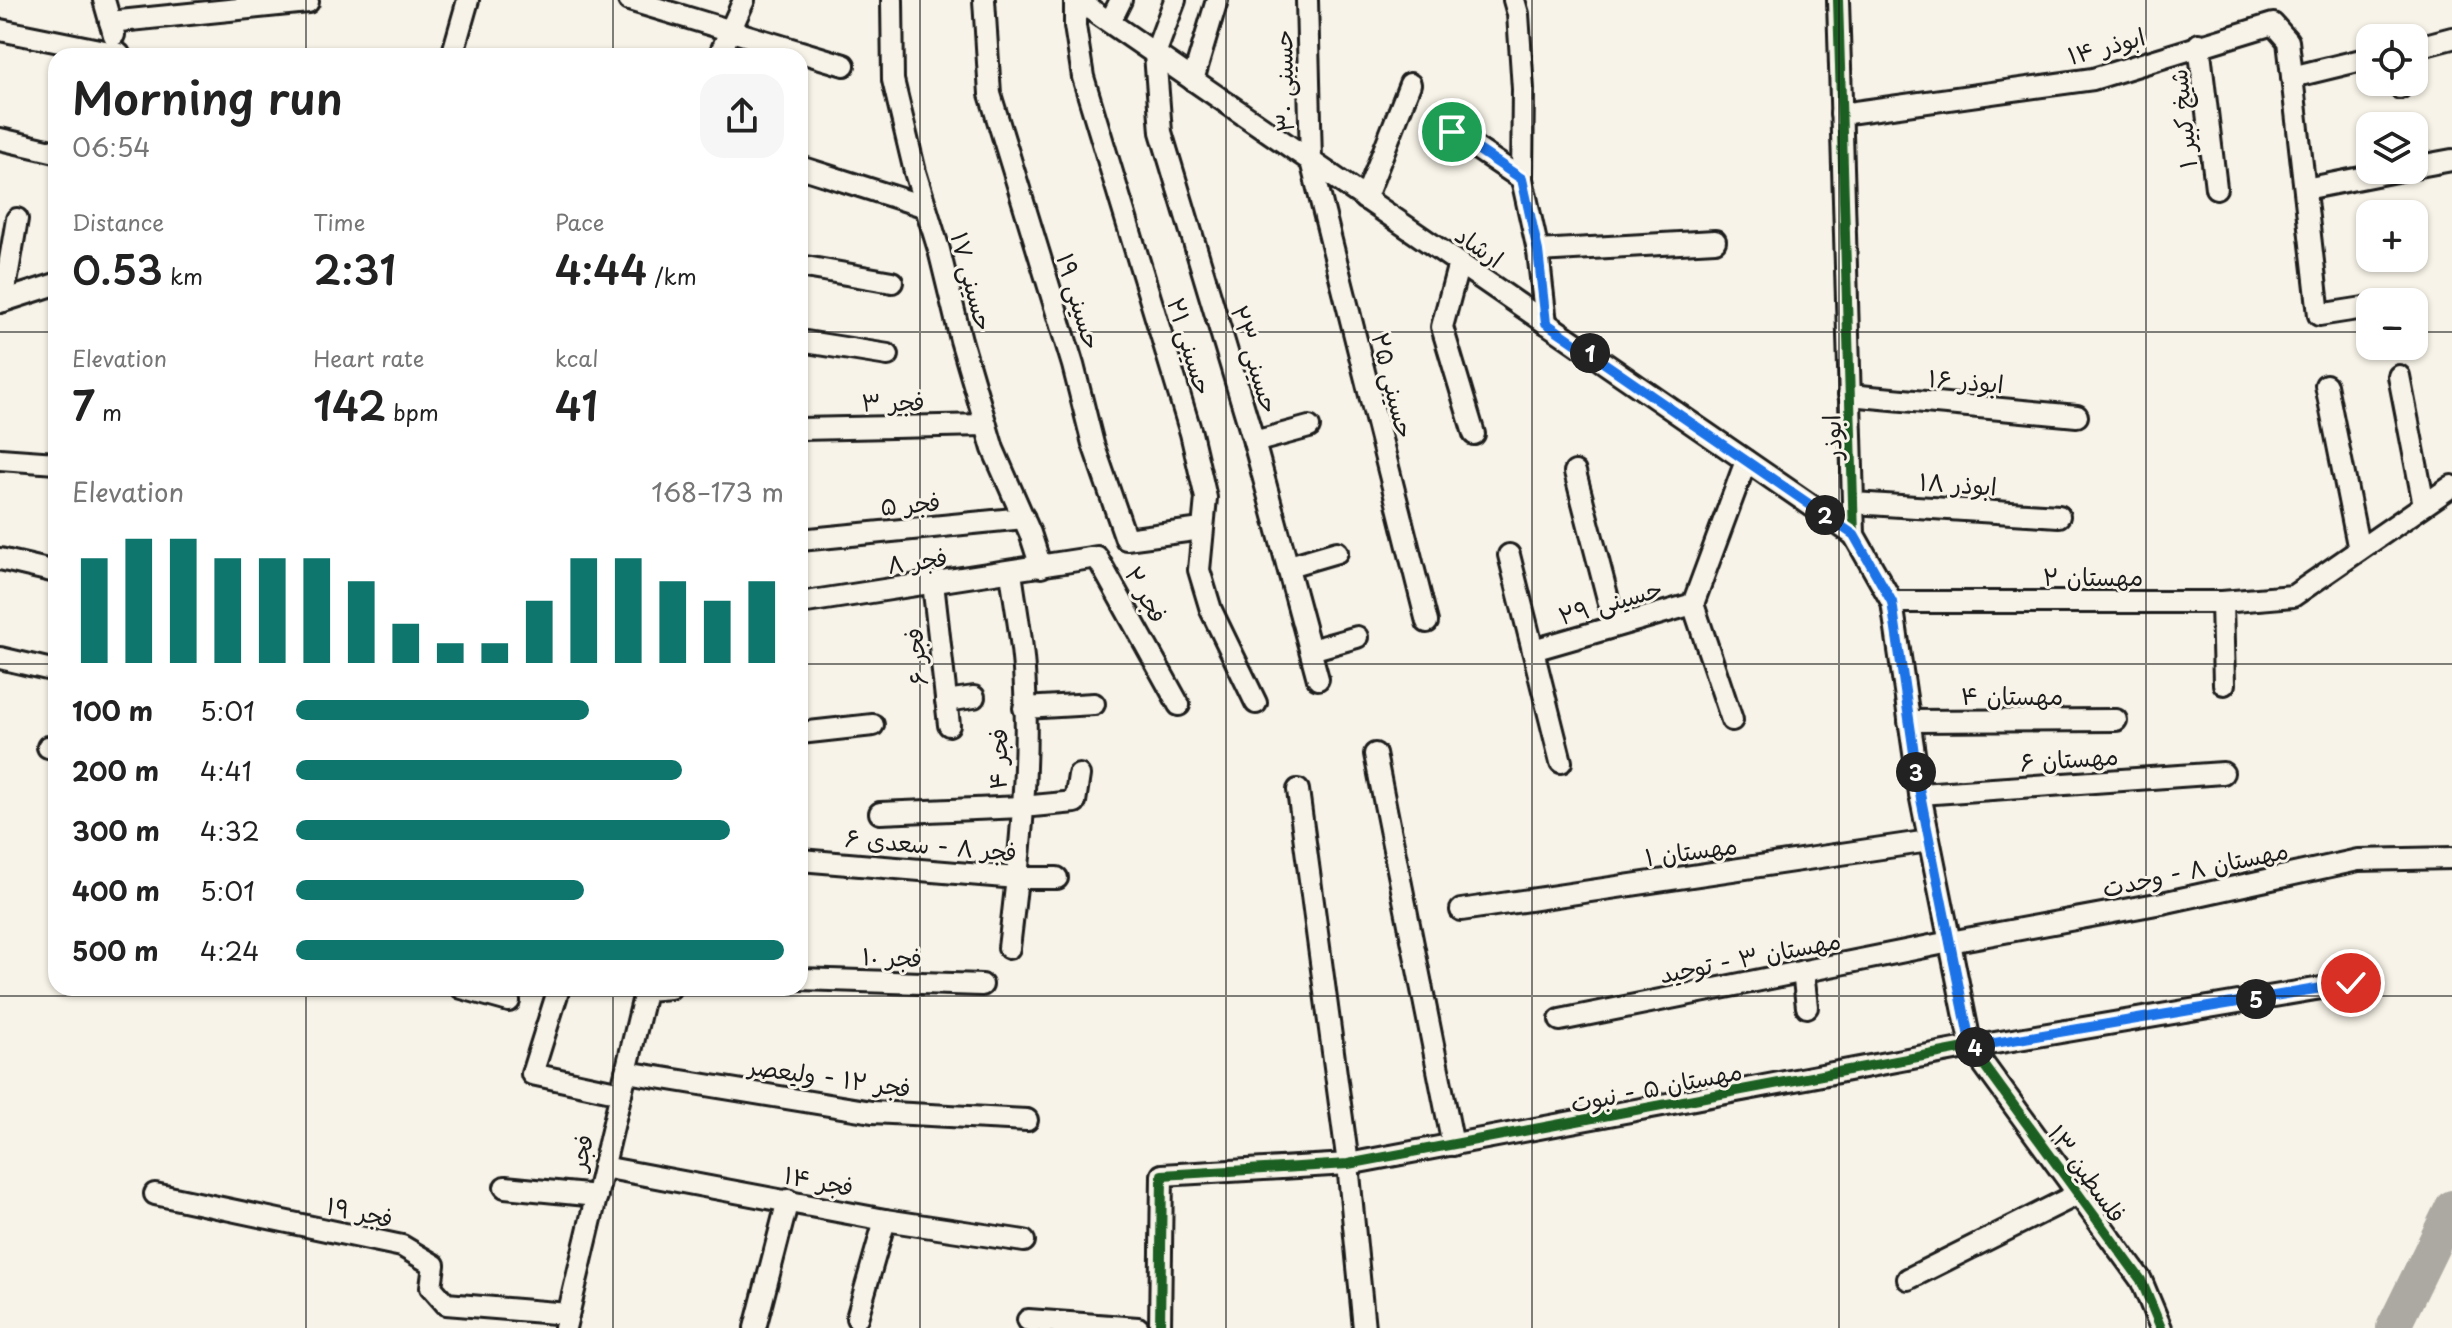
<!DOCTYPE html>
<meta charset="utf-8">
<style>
body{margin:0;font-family:"Playpen Sans","Playpen Sans Arabic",sans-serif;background:#f6f6f6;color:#222;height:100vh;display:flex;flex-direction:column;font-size:30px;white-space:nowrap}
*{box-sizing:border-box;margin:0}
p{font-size:26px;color:#767676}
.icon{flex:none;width:44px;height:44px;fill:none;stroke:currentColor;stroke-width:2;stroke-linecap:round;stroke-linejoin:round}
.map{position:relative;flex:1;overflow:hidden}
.side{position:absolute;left:48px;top:48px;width:760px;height:948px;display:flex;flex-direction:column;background:#fff;border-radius:24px;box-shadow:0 2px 6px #0004}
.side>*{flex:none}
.controls{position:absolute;left:2356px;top:24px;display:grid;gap:16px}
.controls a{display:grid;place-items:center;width:72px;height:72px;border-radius:16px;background:#fff;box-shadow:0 2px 6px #0004;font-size:40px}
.pin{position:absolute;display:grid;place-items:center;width:68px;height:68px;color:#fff;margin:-34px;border:4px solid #fff;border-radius:50%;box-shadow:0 2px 8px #0007}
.km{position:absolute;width:40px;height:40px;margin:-20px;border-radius:50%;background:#222;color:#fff;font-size:22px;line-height:40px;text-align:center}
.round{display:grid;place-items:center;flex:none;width:84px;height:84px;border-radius:24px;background:#f6f6f6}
.head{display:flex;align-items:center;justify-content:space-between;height:136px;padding:0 24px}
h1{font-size:44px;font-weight:600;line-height:60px}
.stats{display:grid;grid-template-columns:repeat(3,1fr);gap:12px;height:136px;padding:8px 24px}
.stats div{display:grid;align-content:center}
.stats b{font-size:40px;font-weight:600}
.stats small{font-size:22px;font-weight:400}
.stats p{font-size:22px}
.chart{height:224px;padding:16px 24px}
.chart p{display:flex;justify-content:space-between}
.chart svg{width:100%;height:144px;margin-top:8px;stroke:#0f766e;stroke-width:6}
ul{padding:0 24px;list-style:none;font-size:26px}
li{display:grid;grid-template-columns:128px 96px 1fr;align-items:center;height:60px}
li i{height:20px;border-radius:10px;background:#0f766e}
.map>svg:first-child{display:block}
</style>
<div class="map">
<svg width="2452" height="1328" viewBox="0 0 2452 1328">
<rect width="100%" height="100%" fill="#f7f3e8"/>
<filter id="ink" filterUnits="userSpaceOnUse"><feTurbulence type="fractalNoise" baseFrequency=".0125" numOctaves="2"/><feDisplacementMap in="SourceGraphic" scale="16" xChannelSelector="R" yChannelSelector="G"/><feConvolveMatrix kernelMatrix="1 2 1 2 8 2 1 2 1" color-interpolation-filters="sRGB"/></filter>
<g filter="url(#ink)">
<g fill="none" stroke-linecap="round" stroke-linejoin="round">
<path stroke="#aca9a2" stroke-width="34" d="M2393,1328L2452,1207"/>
<defs>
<g id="minor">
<path d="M104,0L114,35"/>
<path d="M629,0L844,65"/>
<path d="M892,0L893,80L915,172L939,250L961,340L993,449L1030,533L1041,567"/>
<path d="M984,0L990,94L1073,365L1093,444L1126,539L1202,529"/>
<path d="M1075,0V26L1083,77L1191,433L1206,498L1199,570L1211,610L1256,703"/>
<path d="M1077,0L1854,535"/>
<path d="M1175,0L1155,54L1161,132L1254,442L1318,679"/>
<path d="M1307,0L1311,161L1427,622"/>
<path d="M1514,0L1518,14L1523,89L1522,179L1538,251L1546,323"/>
<path d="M1838,0L1854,535L1892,602L1920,794L1971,1047L2141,1280L2161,1328"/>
<path d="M110,22L308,2"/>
<path d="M1110,22L1121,0"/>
<path d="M0,30L119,54"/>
<path d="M2199,44L2216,188"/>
<path d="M2414,48L2452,38"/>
<path d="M452,56L468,0"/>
<path d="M719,56L744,0"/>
<path d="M2292,77L2370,58"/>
<path d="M1193,80L1217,0"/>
<path d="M2399,82L2400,88"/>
<path d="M1841,114L2093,79L2273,24L2288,41L2319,315L2370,307"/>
<path d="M1452,132L1522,179"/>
<path d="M0,139L56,152"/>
<path d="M800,167L926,207"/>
<path d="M2414,167L2452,160"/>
<path d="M2305,189L2401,170"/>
<path d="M1365,199L1410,84"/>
<path d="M1538,251L1715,241"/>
<path d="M1459,263L1442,327L1474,434"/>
<path d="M800,266L892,282"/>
<path d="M3,301L17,219"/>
<path d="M0,302L56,284"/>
<path d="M800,341L888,355"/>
<path d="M2399,376L2424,505"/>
<path d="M2326,385L2359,550"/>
<path d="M1849,395L2077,416"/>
<path d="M800,429L986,425"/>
<path d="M1254,442L1309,427"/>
<path d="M0,459L56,463"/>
<path d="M1575,472L1615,626"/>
<path d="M1853,503L2059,516"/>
<path d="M800,540L1024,518"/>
<path d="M1509,555L1561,762"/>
<path d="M0,559L56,572"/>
<path d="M1289,566L1337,552"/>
<path d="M933,583L949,725"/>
<path d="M1892,602H2222L2293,596L2452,486"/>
<path d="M2222,602L2224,684"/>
<path d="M800,603L1097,557L1179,705"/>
<path d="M1693,604L1732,720"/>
<path d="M1311,650L1357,637"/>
<path d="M1533,650L1693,604L1746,461"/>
<path d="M0,658L56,671"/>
<path d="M946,701L974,697"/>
<path d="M1024,708L1094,704"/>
<path d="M1909,721L2116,720"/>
<path d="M800,733L873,725"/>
<path d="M48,747L56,749"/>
<path d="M1375,754L1453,1145"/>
<path d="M1298,790L1348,1164L1364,1328"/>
<path d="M1920,794L2223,773"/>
<path d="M880,813L1022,807L1075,802L1079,775"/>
<path d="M800,860L1017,878H1057"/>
<path d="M1461,910L1929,841"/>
<path d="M1009,948C1020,857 1030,762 1024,670C1022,637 1015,604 1011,572"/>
<path d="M1803,971L1807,1007"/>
<path d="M800,979L982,985"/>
<path d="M462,988L509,1001"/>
<path d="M559,988L532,1074L621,1093"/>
<path d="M646,990L670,988"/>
<path d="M1560,1020L1950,942L2162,903L2358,860L2452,858"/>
<path d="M626,1072L872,1112L1027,1120"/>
<path d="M603,1167L885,1220L1024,1241"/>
<path d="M505,1187L597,1196"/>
<path d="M155,1194L402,1246L434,1265L431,1287L446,1304L568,1314"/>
<path d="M1908,1279L2078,1194"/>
<path d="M857,1318L885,1220"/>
<path d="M1028,1320L1138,1328"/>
<path d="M565,1328L646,988"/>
<path d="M755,1328L788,1200"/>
<path d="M1160,1328L1162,1175L1348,1164L1971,1047L2351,983"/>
</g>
</defs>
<use href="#minor" stroke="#1c1c1c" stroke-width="26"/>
<use href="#minor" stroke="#f7f3e8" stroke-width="20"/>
<defs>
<g id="cycleway">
<path d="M1838,0L1854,535L1892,602L1920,794L1971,1047L2141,1280L2161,1328"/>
<path d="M1160,1328L1162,1175L1348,1164L1971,1047L2351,983"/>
</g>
</defs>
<use href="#cycleway" stroke="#f7f3e8" stroke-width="15"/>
<use href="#cycleway" stroke="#1b5e20" stroke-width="10"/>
</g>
</g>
<g fill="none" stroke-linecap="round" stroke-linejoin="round" filter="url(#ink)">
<defs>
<path id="route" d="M1452,132L1522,179L1538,251L1546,323L1854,535L1892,602L1920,794L1971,1047L2351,983"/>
</defs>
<use href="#route" stroke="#fff" stroke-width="16"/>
<use href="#route" stroke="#1a73e8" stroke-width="10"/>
</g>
<path fill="none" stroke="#1c1c1c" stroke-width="2" stroke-opacity="0.55" d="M306,0V56M613,0V56M920,0V1328M1226,0V1328M1532,0V1328M1839,0V1328M2146,0V1328M0,332H56M800,332H2370M2414,332H2452M0,664H56M800,664H2452M306,988V1328M613,988V1328M0,996H2452"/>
<g text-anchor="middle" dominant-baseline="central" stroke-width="6" stroke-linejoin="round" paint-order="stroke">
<g font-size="24" fill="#1c1c1c" stroke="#f7f3e8">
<text transform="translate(2106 45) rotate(-15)">ابوذر ۱۴</text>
<text transform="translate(1283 81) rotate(-91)">حسینی ۳۰</text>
<text transform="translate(2182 119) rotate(-96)">شیخ کبیر ۱</text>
<text transform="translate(1480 246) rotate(35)">ارشاد</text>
<text transform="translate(973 281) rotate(75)">حسینی ۱۷</text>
<text transform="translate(1080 301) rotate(73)">حسینی ۱۹</text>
<text transform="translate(1191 346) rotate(73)">حسینی ۲۱</text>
<text transform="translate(1256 359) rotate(73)">حسینی ۲۳</text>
<text transform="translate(1966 380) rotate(5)">ابوذر ۱۶</text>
<text transform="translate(1394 385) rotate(76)">حسینی ۲۵</text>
<text transform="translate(893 401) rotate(-1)">فجر ۳</text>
<text transform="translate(1831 437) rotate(-92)">ابوذر</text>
<text transform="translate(1958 483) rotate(4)">ابوذر ۱۸</text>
<text transform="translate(910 503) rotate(-5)">فجر ۵</text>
<text transform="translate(917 560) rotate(-8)">فجر ۸</text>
<text x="2093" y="576">مهستان ۲</text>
<text transform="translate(1147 594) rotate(61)">فجر ۲</text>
<text transform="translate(1610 601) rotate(-16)">حسینی ۲۹</text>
<text transform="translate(915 657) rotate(-96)">فجر ۶</text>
<text x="2012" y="695">مهستان ۴</text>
<text transform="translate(2069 758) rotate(-4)">مهستان ۶</text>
<text transform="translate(997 759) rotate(-89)">فجر ۴</text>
<text transform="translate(931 844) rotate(5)">فجر ۸ - سعدی ۶</text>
<text transform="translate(1691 850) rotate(-8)">مهستان ۱</text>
<text transform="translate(2195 868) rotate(-12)">مهستان ۸ - وحدت</text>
<text transform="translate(892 956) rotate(2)">فجر ۱۰</text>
<text transform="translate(1750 956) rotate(-11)">مهستان ۳ - توحید</text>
<text transform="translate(830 1076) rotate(8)">فجر ۱۲ - ولیعصر</text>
<text transform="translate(1656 1086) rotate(-11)">مهستان ۵ - نبوت</text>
<text transform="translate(580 1152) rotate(-77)">فجر</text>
<text transform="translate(2088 1173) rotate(54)">فلسطین ۱۳</text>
<text transform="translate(819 1180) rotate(11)">فجر ۱۴</text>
<text transform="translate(360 1211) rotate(12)">فجر ۱۹</text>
</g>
</g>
</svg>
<div class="controls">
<a><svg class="icon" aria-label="locate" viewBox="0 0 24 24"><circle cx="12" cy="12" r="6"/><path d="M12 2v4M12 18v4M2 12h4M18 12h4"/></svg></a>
<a><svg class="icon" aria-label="layers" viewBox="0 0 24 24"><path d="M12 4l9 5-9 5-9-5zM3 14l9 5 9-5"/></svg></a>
<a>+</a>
<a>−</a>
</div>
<div class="pin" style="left:1452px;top:132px;background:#1e9e55"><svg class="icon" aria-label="arrive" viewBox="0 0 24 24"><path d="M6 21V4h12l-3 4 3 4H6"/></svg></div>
<div class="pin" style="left:2351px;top:983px;background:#d93025"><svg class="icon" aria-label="check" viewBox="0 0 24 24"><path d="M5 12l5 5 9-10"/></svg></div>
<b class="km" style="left:1590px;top:353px">1</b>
<b class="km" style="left:1825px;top:515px">2</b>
<b class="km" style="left:1916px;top:772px">3</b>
<b class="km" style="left:1975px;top:1047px">4</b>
<b class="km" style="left:2256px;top:999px">5</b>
<section class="side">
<div class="head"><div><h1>Morning run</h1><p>06:54</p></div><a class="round"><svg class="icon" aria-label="share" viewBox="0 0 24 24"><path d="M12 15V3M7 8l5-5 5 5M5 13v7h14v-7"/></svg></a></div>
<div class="stats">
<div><p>Distance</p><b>0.53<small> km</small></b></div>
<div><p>Time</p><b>2:31</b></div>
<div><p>Pace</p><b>4:44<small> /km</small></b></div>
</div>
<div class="stats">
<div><p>Elevation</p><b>7<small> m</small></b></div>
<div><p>Heart rate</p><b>142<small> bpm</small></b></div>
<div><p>kcal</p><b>41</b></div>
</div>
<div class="chart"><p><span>Elevation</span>168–173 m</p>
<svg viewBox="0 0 160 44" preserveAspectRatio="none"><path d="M5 44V12M15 44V6M25 44V6M35 44V12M45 44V12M55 44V12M65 44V19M75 44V32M85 44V38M95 44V38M105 44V25M115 44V12M125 44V12M135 44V19M145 44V25M155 44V19"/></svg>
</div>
<ul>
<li><b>100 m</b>5:01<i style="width:60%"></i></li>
<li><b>200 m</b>4:41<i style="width:79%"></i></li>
<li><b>300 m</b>4:32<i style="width:89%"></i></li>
<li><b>400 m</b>5:01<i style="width:59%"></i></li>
<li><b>500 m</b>4:24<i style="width:100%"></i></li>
</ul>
</section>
</div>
